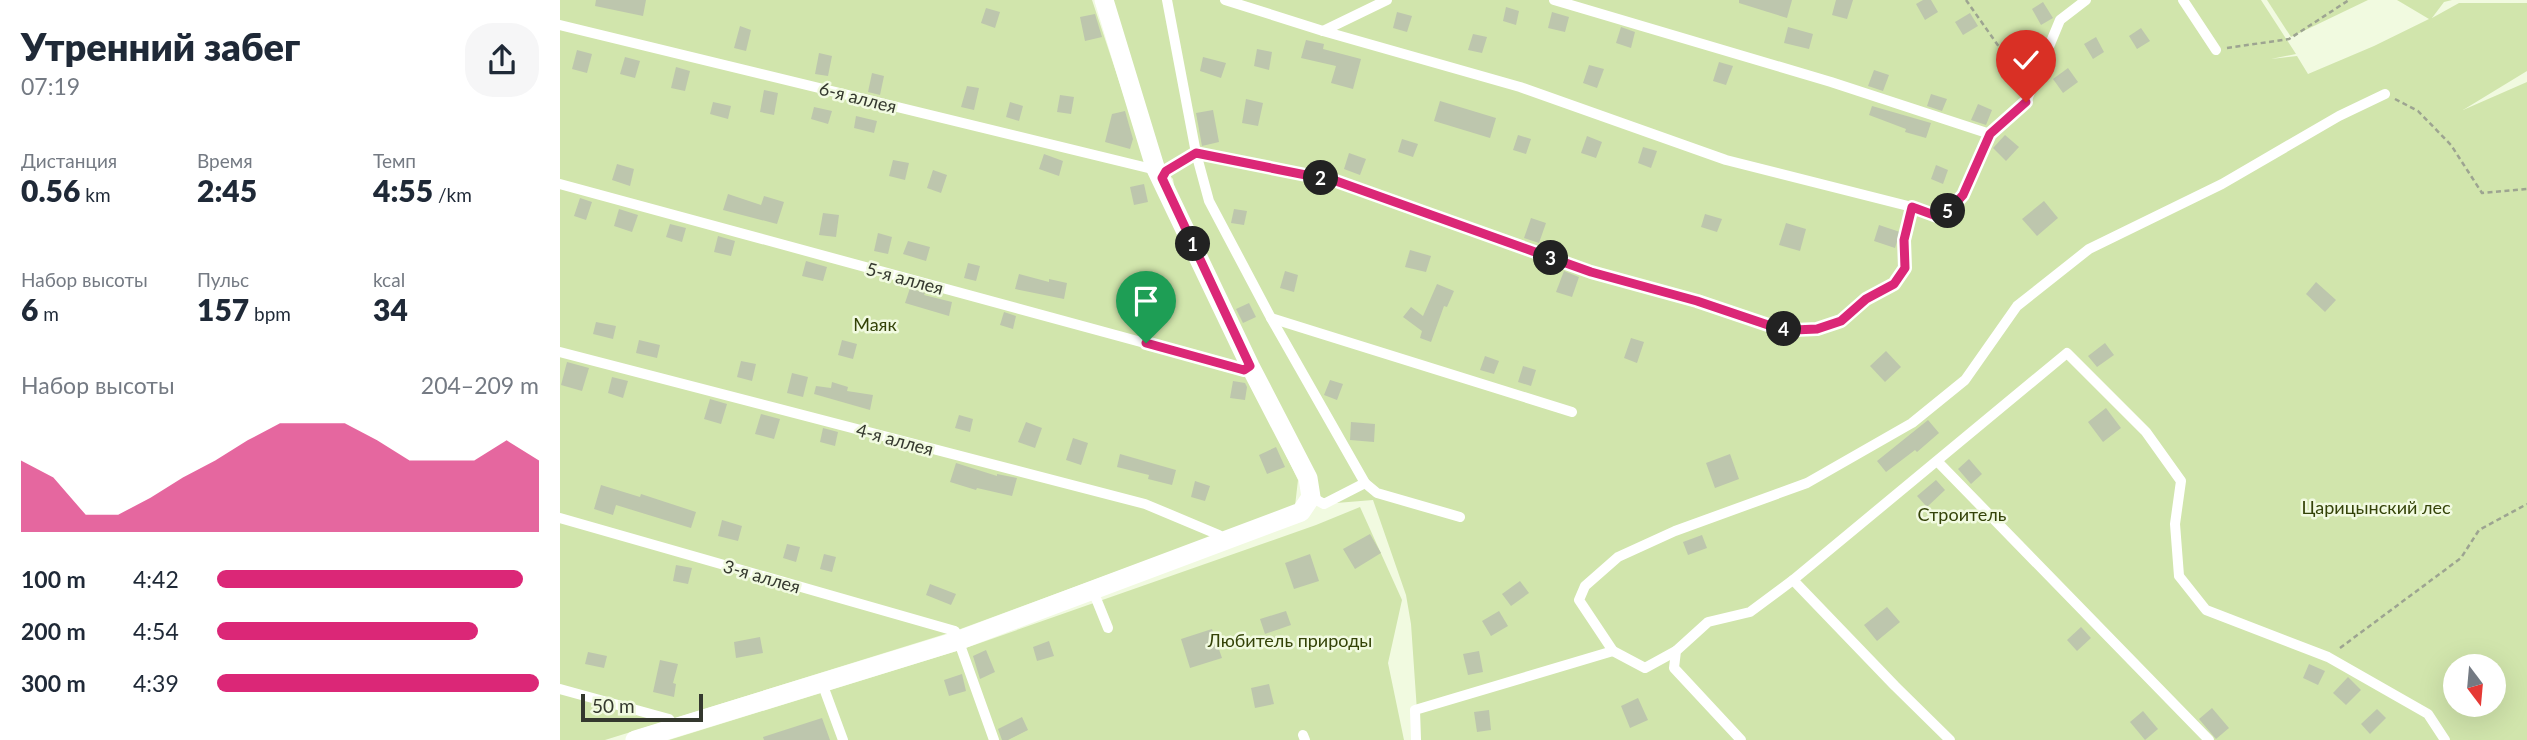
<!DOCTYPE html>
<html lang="ru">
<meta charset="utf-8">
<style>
body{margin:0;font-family:Lato,sans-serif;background:#f6f6f7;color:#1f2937;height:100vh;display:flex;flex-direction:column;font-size:26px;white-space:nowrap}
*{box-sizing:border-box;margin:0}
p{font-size:23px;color:#747a83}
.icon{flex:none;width:38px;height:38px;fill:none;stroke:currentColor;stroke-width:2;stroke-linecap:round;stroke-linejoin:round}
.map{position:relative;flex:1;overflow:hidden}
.sheet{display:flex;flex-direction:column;background:#fff;width:560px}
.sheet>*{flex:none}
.needle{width:46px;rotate:164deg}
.tools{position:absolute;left:1883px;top:654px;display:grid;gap:14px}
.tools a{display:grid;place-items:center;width:63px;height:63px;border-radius:50%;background:#fff;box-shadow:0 7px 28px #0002;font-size:35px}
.scale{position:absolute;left:21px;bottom:18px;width:122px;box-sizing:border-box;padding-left:7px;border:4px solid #34382e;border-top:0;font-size:19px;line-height:24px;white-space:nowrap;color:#34382e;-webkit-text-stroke:5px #f1fae0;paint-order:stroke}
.pin{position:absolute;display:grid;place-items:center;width:60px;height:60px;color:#fff;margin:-72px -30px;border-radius:50% 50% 50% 0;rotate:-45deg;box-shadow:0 0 7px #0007}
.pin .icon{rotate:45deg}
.km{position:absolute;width:35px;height:35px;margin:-18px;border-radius:50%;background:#222;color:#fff;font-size:19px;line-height:35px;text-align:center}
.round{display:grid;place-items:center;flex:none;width:74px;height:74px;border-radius:28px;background:#f6f6f7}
.overview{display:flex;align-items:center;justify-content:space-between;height:119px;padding:0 21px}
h1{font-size:38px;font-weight:800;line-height:52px}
.stats{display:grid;grid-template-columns:repeat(3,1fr);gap:10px;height:119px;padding:7px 21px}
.stats div{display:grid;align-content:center}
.stats b{font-size:30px;font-weight:800}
.stats small{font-size:19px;font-weight:400}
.stats p{font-size:19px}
.chart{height:196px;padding:14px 21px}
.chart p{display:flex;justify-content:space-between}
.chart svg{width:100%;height:126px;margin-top:7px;fill:#db2777;opacity:.7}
ul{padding:0 21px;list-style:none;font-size:23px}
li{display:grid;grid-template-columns:112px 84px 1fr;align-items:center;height:52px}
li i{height:18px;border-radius:9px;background:#db2777}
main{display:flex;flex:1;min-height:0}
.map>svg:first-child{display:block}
</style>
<main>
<section class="sheet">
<div class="overview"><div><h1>Утренний забег</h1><p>07:19</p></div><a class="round"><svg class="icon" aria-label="share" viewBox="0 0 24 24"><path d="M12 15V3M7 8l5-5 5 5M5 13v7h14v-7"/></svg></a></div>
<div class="stats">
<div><p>Дистанция</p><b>0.56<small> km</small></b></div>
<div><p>Время</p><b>2:45</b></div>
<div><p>Темп</p><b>4:55<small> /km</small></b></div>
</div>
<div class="stats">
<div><p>Набор высоты</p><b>6<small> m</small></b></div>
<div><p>Пульс</p><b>157<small> bpm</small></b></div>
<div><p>kcal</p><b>34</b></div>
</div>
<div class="chart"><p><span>Набор высоты</span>204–209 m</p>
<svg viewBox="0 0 160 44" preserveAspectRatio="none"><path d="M0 44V19L10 25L20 38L30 38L40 32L50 25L60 19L70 12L80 6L90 6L100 6L110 12L120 19L130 19L140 19L150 12L160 19V44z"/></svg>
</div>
<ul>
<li><b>100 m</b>4:42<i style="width:95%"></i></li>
<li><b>200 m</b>4:54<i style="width:81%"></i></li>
<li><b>300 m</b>4:39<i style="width:100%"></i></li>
</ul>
</section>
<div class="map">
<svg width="1967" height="740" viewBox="0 0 1967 740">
<rect width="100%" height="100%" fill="#f1fae0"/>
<g fill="#d1e5ac" fill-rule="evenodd">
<path d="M0,0H532L588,168L738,480L735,506L395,631L45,740H0Z"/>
<path d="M548,0H1701L1736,54L1711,59L1737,56L1748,74L1814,46L1869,19L1837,0H1892L1884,2L1872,18L1899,3H1967V71L1903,110L1967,82V740H859L851,624L846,595L813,500L764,504L616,196L613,179L606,171ZM1895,667H1934V705H1895Z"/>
<path d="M1707,0H1808L1731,37Z"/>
<path d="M800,507L842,600L828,663L844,740H109L400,650L756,525Z"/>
</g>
<g fill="#bdc6ad">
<path d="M36,0H86L83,16L35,6Z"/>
<path d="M1179,0H1232L1227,18L1179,3Z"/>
<path d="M1276,0H1293L1287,19L1272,15Z"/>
<path d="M1363,0H1371L1378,12L1365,20L1356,4Z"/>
<path d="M1483,2L1493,18L1481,25L1472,9Z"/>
<path d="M946,7L959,11L956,25L943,21Z"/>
<path d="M426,8L440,12L435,28L421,23Z"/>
<path d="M837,12L852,16L847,32L833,28Z"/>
<path d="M992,12L1009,17L1005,32L988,28Z"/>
<path d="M1410,13L1418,26L1403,35L1395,22Z"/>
<path d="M535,14L542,37L525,41L520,17Z"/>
<path d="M180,26L191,30L186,51L174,48Z"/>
<path d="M1061,27L1075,32L1071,48L1056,43Z"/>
<path d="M1228,27L1253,34L1249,49L1224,43Z"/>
<path d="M1581,28L1590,41L1577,49L1569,36Z"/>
<path d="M913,34L927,37L922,53L908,50Z"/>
<path d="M1536,37L1544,52L1533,59L1524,44Z"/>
<path d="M746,40L764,44L763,49L801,59L793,89L771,83L776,66L741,58Z"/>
<path d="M697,49L712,52L709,70L694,66Z"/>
<path d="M17,50L32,54L27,73L12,69Z"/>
<path d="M259,53L272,56L268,76L255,74Z"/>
<path d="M65,57L80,61L75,78L60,74Z"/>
<path d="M643,57L666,63L661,78L640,71Z"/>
<path d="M1159,62L1173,66L1166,85L1153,81Z"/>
<path d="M1029,65L1044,69L1037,88L1023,83Z"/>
<path d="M116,67L130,71L125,91L111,88Z"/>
<path d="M1508,68L1518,82L1503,93L1493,79Z"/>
<path d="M1314,70L1329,75L1323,91L1308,86Z"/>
<path d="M312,73L324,76L320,95L308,92Z"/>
<path d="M407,86L419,88L414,110L401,107Z"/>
<path d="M204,90L218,93L214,115L200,112Z"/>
<path d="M1371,94L1387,99L1382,111L1367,106Z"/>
<path d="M500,95L514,97L511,114L497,112Z"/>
<path d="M686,99L703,103L698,126L682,123Z"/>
<path d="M880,101L936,118L930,138L874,121Z"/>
<path d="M153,102L171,106L168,119L150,114Z"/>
<path d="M450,102L463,106L459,121L446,117Z"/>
<path d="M1418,104L1432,110L1426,125L1411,120Z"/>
<path d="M1312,106L1371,123L1366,138L1345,132L1346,129L1309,115Z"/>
<path d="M254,107L272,111L268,124L251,119Z"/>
<path d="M653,110L659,142L642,146L636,113Z"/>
<path d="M565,111L573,139L570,149L545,142L552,114Z"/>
<path d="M296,116L317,121L314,133L294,128Z"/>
<path d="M958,135L971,139L966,154L953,150Z"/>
<path d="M1445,135L1459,147L1446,161L1433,148Z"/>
<path d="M1027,136L1042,142L1036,158L1021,153Z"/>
<path d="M842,139L858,144L853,157L838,152Z"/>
<path d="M1083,147L1097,151L1091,168L1078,163Z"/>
<path d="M789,153L806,159L800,175L784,169Z"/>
<path d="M484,154L503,161L499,176L479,169Z"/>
<path d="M333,160L349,163L345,180L329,176Z"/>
<path d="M57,164L74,169L70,186L52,180Z"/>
<path d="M1376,165L1388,170L1383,184L1371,179Z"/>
<path d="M373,170L387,175L381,193L367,188Z"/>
<path d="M584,184L588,202L574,205L570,187Z"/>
<path d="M168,194L201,205L204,196L224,202L217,224L163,210Z"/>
<path d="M20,198L32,202L26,220L14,216Z"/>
<path d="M1484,201L1498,218L1477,236L1462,219Z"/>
<path d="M59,209L78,215L72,232L54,226Z"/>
<path d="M674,209L687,211L684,225L671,223Z"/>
<path d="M263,213L279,215L276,237L259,235Z"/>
<path d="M1145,214L1162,219L1157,232L1141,227Z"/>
<path d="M971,218L986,223L979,243L964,238Z"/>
<path d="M1226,223L1246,229L1240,251L1219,245Z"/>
<path d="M110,224L126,228L122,242L106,237Z"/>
<path d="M1319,225L1340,232L1335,248L1314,241Z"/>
<path d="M318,233L332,237L328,254L314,251Z"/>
<path d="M158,236L175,241L171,256L154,252Z"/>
<path d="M348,241L370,247L366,261L343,254Z"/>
<path d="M850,250L871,256L866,272L845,267Z"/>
<path d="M246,261L267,267L263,281L242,276Z"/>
<path d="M408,263L420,266L416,281L404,278Z"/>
<path d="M725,271L738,275L734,292L720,288Z"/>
<path d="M1004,271L1019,277L1012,297L996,292Z"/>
<path d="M459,274L489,282V279L507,283L504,299L455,289Z"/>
<path d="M1756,282L1776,300L1765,312L1746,294Z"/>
<path d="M877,284L894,291L887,307L884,306L871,342L860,338L862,331L843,317L851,307L863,316Z"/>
<path d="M350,288L365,293L364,295L392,302L389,316L345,303Z"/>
<path d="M689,303L696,317L683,323L676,309Z"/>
<path d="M444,312L456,316L453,329L440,325Z"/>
<path d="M36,322L56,326L53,339L33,334Z"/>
<path d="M1071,338L1084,342L1077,363L1064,358Z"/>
<path d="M79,340L100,345L97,358L76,353Z"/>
<path d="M282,340L297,344L293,359L278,355Z"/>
<path d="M1545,343L1554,355L1537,367L1528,356Z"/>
<path d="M1326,351L1341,367L1325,382L1310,366Z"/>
<path d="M925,356L939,361L934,374L920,370Z"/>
<path d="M181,361L196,364L192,381L177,377Z"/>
<path d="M7,362L29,368L22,391L1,385Z"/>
<path d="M963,366L976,370L971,386L958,382Z"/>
<path d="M232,373L248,377L243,397L227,393Z"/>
<path d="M52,377L68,381L63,398L48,393Z"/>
<path d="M770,380L783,384L777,400L764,395Z"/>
<path d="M673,381L685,383L687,387L685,400L670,398Z"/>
<path d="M272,382L288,387L287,391L313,395L310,410L254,394L256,386L271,388Z"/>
<path d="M150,399L167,404L161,424L144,419Z"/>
<path d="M1546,408L1561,428L1543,442L1528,422Z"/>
<path d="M201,414L220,419L214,439L195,434Z"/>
<path d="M399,415L413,419L410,432L395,428Z"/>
<path d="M1368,420L1379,433L1357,452L1355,450L1326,472L1317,461Z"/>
<path d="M466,422L482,428L475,448L458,442Z"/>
<path d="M791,422L815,424L814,442L790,440Z"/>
<path d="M263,428L278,432L275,446L260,442Z"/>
<path d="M513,438L528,443L521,465L506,460Z"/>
<path d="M716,447L725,467L707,474L699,455Z"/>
<path d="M560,454L616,470L612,485L588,479L589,475L557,467Z"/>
<path d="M1170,454L1179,479L1155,488L1146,463Z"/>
<path d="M1409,459L1422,474L1411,484L1398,469Z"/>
<path d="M396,463L437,476V474L457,478L452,496L417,488L416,490L390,482Z"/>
<path d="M1376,480L1385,490L1367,507L1357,496Z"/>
<path d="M635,481L650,486L645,501L631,497Z"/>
<path d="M41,485L80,497L81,494L136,512L131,528L56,505L53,515L34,509Z"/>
<path d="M162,520L182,526L178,541L158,536Z"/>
<path d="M810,534L821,553L795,569L783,549Z"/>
<path d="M1142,535L1147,548L1128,555L1123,542Z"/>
<path d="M227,544L240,547L236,562L223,558Z"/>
<path d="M264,554L276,557L272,572L260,569Z"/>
<path d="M750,554L759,581L734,589L725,563Z"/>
<path d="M116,565L132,568L128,584L113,581Z"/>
<path d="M960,581L969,593L951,606L942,594Z"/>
<path d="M370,584L396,594L391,605L366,595Z"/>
<path d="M1327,607L1340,622L1317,641L1304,625Z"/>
<path d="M726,611L731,625L705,634L700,619Z"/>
<path d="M939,611L948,626L931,636L922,621Z"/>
<path d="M1521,627L1531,638L1517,651L1507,640Z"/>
<path d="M652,629L662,658L630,668L621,639Z"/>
<path d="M200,637L203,653L176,658L174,642Z"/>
<path d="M489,641L494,656L477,661L473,647Z"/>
<path d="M426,650L435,672L420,679L413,656Z"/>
<path d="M919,651L923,672L908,675L903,654Z"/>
<path d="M28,652L47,656L44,668L25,664Z"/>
<path d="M100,660L118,664L113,683L116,684L114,697L93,692Z"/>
<path d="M1749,664L1765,671L1758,685L1743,678Z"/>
<path d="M402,674L406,691L389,696L384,680Z"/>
<path d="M1788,677L1801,690L1786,705L1773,693Z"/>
<path d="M709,684L714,704L695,708L691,688Z"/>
<path d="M1078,698L1088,720L1070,728L1061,706Z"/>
<path d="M1652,708L1669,728L1656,739L1639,719Z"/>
<path d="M1817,709L1826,718L1810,734L1801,724Z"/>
<path d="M929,710L931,730L917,732L914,712Z"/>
<path d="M1583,711L1598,729L1585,740L1570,722Z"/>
<path d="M462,717L468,730L448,740H442L438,729Z"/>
<path d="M262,718L270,740H204L203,737Z"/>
</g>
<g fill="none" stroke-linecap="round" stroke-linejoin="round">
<g stroke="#9da491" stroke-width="2.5" stroke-dasharray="5 3.5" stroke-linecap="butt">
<path d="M1406,0L1461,78"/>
<path d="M1667,48L1729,39L1789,0"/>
<path d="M1835,99L1858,111L1891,145L1922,193L1967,189"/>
<path d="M1365,212L1382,217L1403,195L1424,146"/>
<path d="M1228,329H1257L1281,321L1306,299L1334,284L1345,268L1344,240L1350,218"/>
<path d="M1780,648L1901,558L1919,530L1967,504"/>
</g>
<g stroke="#fff" stroke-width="10">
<path d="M665,0L763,31L960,87L1166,160L1352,207"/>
<path d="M994,0L1271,82L1430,134L1466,102L1500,20L1526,0"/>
<path d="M1623,0L1656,50"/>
<path d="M0,25L588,168L595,167"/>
<path d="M763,31L827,0"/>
<path d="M602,178L606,171L636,153L607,0"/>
<path d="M0,184L684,370L690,367"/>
<path d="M711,318L1012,412"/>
<path d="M0,352L585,504L659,535L661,543"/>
<path d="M1378,462L1649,740"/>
<path d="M751,497L764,504L805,483"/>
<path d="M900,517L817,493L805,483L711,318L649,201L636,153L776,181L1031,272L1137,301L1217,328"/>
<path d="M0,518L395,631L434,740"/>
<path d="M1233,580L1335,686L1390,740"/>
<path d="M533,591L548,628"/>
<path d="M1116,651L1085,668L1053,651L1019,600L1025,586L1058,557L1115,531L1247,483L1352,423L1405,380L1457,306L1529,249L1662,184L1779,116L1825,94"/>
<path d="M262,683L283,740"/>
<path d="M0,689L109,719L116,727"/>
<path d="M743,735L745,740"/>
<path d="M856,740L855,710L1053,651"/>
<path d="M1181,740L1114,668L1116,651L1148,622L1190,612L1233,580L1507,353L1586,432L1621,481L1615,524L1619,576L1646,610L1768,657L1868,714L1885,740"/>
</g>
<path stroke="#fff" stroke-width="19" d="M75,740L397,641L741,512L751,497L748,478L690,366L595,167L544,0"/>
</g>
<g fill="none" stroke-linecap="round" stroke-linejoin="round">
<defs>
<path id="route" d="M586,343L684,370L690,366L602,178L606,171L636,153L776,181L1031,272L1137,301L1217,328L1234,330L1257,329L1281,321L1306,299L1334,284L1345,268L1344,240L1352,207L1382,218L1403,195L1430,134L1466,102"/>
</defs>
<use href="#route" stroke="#fff" stroke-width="14"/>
<use href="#route" stroke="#db2777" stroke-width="9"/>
</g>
<g text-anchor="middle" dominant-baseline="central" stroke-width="5" stroke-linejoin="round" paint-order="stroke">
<g font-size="18" fill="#34382e" stroke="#f1fae0">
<text transform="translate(298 97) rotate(14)">6-я аллея</text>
<text transform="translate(345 278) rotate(15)">5-я аллея</text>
<text transform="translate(335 439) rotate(15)">4-я аллея</text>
<text transform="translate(202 576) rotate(16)">3-я аллея</text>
</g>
<g font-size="18" fill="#344308" stroke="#f1fae0">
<text x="315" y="324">Маяк</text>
<text x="1816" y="507">Царицынский лес</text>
<text x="1402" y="514">Строитель</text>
<text x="730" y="640">Любитель природы</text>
</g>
</g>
</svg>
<div class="tools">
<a><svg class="needle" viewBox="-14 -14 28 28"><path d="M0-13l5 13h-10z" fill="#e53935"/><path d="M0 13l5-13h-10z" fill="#747a83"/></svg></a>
</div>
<div class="scale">50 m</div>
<div class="pin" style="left:586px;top:343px;background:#1e9e55"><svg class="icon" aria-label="arrive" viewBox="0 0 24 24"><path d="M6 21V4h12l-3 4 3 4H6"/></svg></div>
<div class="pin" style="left:1466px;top:102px;background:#d93025"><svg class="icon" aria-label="check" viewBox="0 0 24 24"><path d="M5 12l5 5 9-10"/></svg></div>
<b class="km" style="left:633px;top:244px">1</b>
<b class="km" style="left:761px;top:178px">2</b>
<b class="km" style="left:991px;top:258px">3</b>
<b class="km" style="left:1224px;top:329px">4</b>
<b class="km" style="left:1388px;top:211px">5</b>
</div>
</main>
